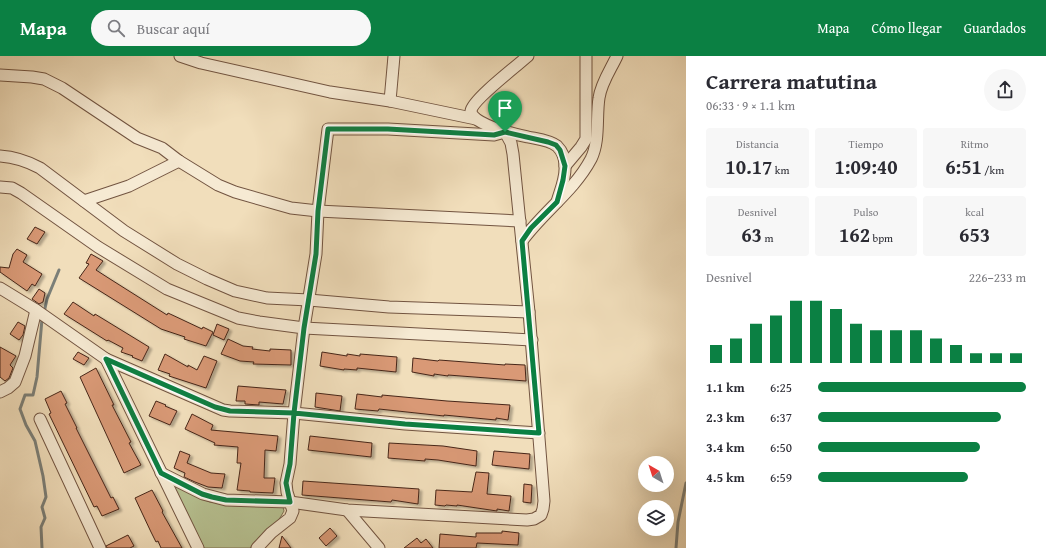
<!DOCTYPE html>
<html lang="es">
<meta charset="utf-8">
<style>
body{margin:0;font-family:"Gentium Book Plus",serif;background:#f7f7f7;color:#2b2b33;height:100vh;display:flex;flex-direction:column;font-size:15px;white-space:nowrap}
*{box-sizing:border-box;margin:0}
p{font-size:13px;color:#7c7c81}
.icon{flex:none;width:22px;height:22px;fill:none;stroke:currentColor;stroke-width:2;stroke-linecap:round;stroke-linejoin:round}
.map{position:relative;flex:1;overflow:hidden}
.details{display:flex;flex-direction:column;background:#fff;width:360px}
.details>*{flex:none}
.needle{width:26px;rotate:321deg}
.tools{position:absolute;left:638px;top:400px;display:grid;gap:8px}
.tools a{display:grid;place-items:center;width:36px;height:36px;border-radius:50%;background:#fff;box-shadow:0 4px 16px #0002;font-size:20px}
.pin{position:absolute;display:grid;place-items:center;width:34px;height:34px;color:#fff;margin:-41px -17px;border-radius:50% 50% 50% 0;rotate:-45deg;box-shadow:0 0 4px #0007}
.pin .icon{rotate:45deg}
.round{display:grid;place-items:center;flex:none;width:42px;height:42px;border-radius:21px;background:#f7f7f7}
.headline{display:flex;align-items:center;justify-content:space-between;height:68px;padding:0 20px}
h1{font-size:22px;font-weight:600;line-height:30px}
.stats{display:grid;grid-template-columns:repeat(3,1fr);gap:6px;height:68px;padding:4px 20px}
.stats div{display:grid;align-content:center;border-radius:4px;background:#f7f7f7;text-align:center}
.stats b{font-size:20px;font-weight:600}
.stats small{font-size:11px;font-weight:400}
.stats p{font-size:11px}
.chart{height:112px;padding:8px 20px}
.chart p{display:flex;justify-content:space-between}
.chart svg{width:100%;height:72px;margin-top:4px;stroke:#0b8043;stroke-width:6}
ul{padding:0 20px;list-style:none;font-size:13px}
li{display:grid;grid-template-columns:64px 48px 1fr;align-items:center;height:30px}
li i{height:10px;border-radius:5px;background:#0b8043}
header{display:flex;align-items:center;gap:24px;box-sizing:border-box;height:56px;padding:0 20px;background:#0b8043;color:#fff}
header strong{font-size:19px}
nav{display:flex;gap:22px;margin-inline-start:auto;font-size:14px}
.search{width:280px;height:36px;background:#f7f7f7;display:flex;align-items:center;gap:10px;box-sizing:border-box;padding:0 14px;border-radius:22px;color:#7c7c81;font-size:15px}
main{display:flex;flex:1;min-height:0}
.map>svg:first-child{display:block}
</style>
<header>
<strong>Mapa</strong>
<div class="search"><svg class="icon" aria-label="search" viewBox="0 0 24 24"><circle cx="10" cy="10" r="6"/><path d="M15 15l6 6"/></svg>Buscar aquí</div>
<nav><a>Mapa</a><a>Cómo llegar</a><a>Guardados</a></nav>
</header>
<main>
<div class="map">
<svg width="686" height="492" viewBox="0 0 686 492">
<defs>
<filter id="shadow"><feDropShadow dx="3" dy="2" stdDeviation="1" flood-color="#0004"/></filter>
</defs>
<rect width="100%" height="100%" fill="#f1debb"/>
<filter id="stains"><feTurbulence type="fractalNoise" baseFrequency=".005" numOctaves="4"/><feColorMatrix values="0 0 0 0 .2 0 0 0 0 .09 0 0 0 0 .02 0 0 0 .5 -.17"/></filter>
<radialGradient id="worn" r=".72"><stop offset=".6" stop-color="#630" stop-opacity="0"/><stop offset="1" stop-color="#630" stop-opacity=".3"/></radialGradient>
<path fill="#b7c292" stroke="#7f7455" d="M169,425L197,441L210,446L283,451L284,455L277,467L250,492H204Z"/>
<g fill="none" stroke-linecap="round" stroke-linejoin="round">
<g stroke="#7b7f78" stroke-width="3">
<path d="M44,257L47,243L59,214"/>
<path d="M42,263L37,321L33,339H25L20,353L26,369L35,385L43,420L46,441L42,451L45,462L41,471L42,492"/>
<path d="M676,492L678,466L686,427"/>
</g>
</g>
<g fill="#d99976" stroke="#472618" filter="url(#shadow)">
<path d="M35,171L45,176L37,188L27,183Z"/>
<path d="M17,193L27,199L23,206L42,218L35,230L32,228L27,235L0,216V211L9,212L13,198Z"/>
<path d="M91,198L103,205L96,214L110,223L167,259L168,257L202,273L203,271L213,276L206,290L184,283L185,281L161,273L79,222L89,208L86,207Z"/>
<path d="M39,233L45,237L43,246L39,248L32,243Z"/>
<path d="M73,246L94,260L95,258L149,291L142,305L132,301L133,300L121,296L123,292L108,284L107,285L64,258Z"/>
<path d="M18,266L25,270L23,279L19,284L10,278Z"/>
<path d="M217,268L229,273L224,284L213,279Z"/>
<path d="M228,283L243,290L253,291L252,293L270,295V293L291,294V309L253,308L254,306L240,305L221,298Z"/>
<path d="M0,291L16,300L10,309L13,312L9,322L5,325L0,321Z"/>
<path d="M78,296L89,302L84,309L73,303Z"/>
<path d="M322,296L347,300V298L360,300V298L397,301L396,316L357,312V314L344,313V314L320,310Z"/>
<path d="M165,298L188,311V309L197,314L204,300L217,305L206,332L169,320L170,318L158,314Z"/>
<path d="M413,302L438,305L439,304L505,309V308L525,309L526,325L448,319V320L434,318V320L412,316Z"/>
<path d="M96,312L114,349H112L131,386L129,387L141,409L124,417L80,321Z"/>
<path d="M238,330L286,334L283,348L259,346V349L245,348V345H236Z"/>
<path d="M61,335L67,347L65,348L77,372H76L111,442L113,441L119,453L102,460L97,450L94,451L49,358L51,357L45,343Z"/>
<path d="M316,337L342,340L340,355L315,351Z"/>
<path d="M357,338L382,341V339L447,345L510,349L508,364L496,362V364L444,359V360L379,353L378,355L355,353Z"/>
<path d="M156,345L166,349L165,350L177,355L170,369L149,360Z"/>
<path d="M192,358L213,369L211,374L278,380L276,395L265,394L264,422H275L273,437L250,436V435L237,434L241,407H237L238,391L214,389L215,387L185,373Z"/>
<path d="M310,380L372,387L371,401L308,394Z"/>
<path d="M389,387L443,390L477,395L476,410L438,404L425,403V405L388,402Z"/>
<path d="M180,395L190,399L187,407L211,417L225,418L222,432L208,431L195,426L184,421L185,417L174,412Z"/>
<path d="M494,395L530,398L529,413L492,409Z"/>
<path d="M476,416L489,417L487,438L511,440L509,455L497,453V455L457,449V450L446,449L445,450L435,449L436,434L472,436Z"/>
<path d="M303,425L419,433L418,448L392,444L391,446L302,439Z"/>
<path d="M524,428L532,429L531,447L523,446Z"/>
<path d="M152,434L163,455L162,456L182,492H161L158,485L156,486L151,476L135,442Z"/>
<path d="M330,472L337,480L326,490L319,482Z"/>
<path d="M502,475L519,477L518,489L477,487L476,492H439L440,478L476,481V477H502Z"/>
<path d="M128,479L134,490L130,492H107L106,490Z"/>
<path d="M282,480L291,492H279Z"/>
<path d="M417,482L421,487L426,483L433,492H404Z"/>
</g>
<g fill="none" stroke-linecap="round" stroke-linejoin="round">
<defs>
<g id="minor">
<path d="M180,0L201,7L330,36L390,45L476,63C491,73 510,77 528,81C537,83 549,84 557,90C562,95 565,103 565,110C566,122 560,135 557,146"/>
<path d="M0,19L32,21L44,23L62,32L137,82L162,92L179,105L218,129L235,136L291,152L318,155L520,165"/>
<path d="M390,45L394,0"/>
<path d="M476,63C474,61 471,58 471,55C472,44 518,9 528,0"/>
<path d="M0,100C15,101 27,105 40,112L124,175L177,208L207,223L235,235L267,242L309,244L389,251L529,256"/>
<path d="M565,110L581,91L586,83V0"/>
<path d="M0,131L12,132L21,137L98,191L167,233L238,262L259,266L304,272L532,284"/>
<path d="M84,145L129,130L179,105"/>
<path d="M522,185C543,156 574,135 591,103C600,85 596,61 599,42C601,27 611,13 617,0"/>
<path d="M0,232L36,254L106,303L223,354L230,355L294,357L405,368L539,377"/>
<path d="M106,303L198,492"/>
<path d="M0,336L8,332L15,326L25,300L36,254"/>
<path d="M40,363L100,492"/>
<path d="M161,417L203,438L226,444L290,446L347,454L527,464L534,463L541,459L543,453L544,445L529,256L513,98L511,87L505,76"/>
<path d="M347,454L379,492"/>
<path d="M257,492L271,477L290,462L293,455L287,436L286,427L290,408L294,357L304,272L316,198L318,155L328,73H388L494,79L505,76"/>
</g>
</defs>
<use href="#minor" stroke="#725441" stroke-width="13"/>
<use href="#minor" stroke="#f6ead3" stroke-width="11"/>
</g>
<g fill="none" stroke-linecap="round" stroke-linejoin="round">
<defs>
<path id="route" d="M505,76L494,79L388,73H328L318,155L316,198L304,272L294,357L290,408L286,427L290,446L226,444L212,441L202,438L161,417L106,303L215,351L230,355L294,357L405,368L539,377L522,185L531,172L557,146L563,124L565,110L560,94L556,89L548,86L505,76"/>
</defs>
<use href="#route" stroke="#fff" stroke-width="8"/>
<use href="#route" stroke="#0b8043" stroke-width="5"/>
</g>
<rect width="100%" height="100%" filter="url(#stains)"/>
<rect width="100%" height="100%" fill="url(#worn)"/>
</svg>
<div class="tools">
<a><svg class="needle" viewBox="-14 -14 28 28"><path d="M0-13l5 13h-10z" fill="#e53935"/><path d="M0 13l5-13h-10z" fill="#7c7c81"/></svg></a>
<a><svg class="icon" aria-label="layers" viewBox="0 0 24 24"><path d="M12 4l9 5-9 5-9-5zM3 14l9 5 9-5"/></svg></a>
</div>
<div class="pin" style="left:505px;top:76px;background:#1e9e55"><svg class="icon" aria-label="arrive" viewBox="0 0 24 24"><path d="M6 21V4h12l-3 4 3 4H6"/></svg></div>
</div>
<section class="details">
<div class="headline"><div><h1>Carrera matutina</h1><p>06:33 · 9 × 1.1 km</p></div><a class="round"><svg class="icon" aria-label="share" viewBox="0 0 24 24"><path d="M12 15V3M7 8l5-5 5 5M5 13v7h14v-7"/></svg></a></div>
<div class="stats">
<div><p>Distancia</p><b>10.17<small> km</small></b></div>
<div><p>Tiempo</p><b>1:09:40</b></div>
<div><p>Ritmo</p><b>6:51<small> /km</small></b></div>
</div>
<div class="stats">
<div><p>Desnivel</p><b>63<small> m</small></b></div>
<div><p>Pulso</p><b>162<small> bpm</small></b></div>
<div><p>kcal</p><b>653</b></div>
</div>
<div class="chart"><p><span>Desnivel</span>226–233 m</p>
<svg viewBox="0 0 160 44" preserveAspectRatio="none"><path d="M5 44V33M15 44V29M25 44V20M35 44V15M45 44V6M55 44V6M65 44V11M75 44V20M85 44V24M95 44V24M105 44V24M115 44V29M125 44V33M135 44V38M145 44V38M155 44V38"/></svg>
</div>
<ul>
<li><b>1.1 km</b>6:25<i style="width:100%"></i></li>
<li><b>2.3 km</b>6:37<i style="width:88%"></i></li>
<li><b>3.4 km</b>6:50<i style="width:78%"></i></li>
<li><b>4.5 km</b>6:59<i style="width:72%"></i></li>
</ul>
</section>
</main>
